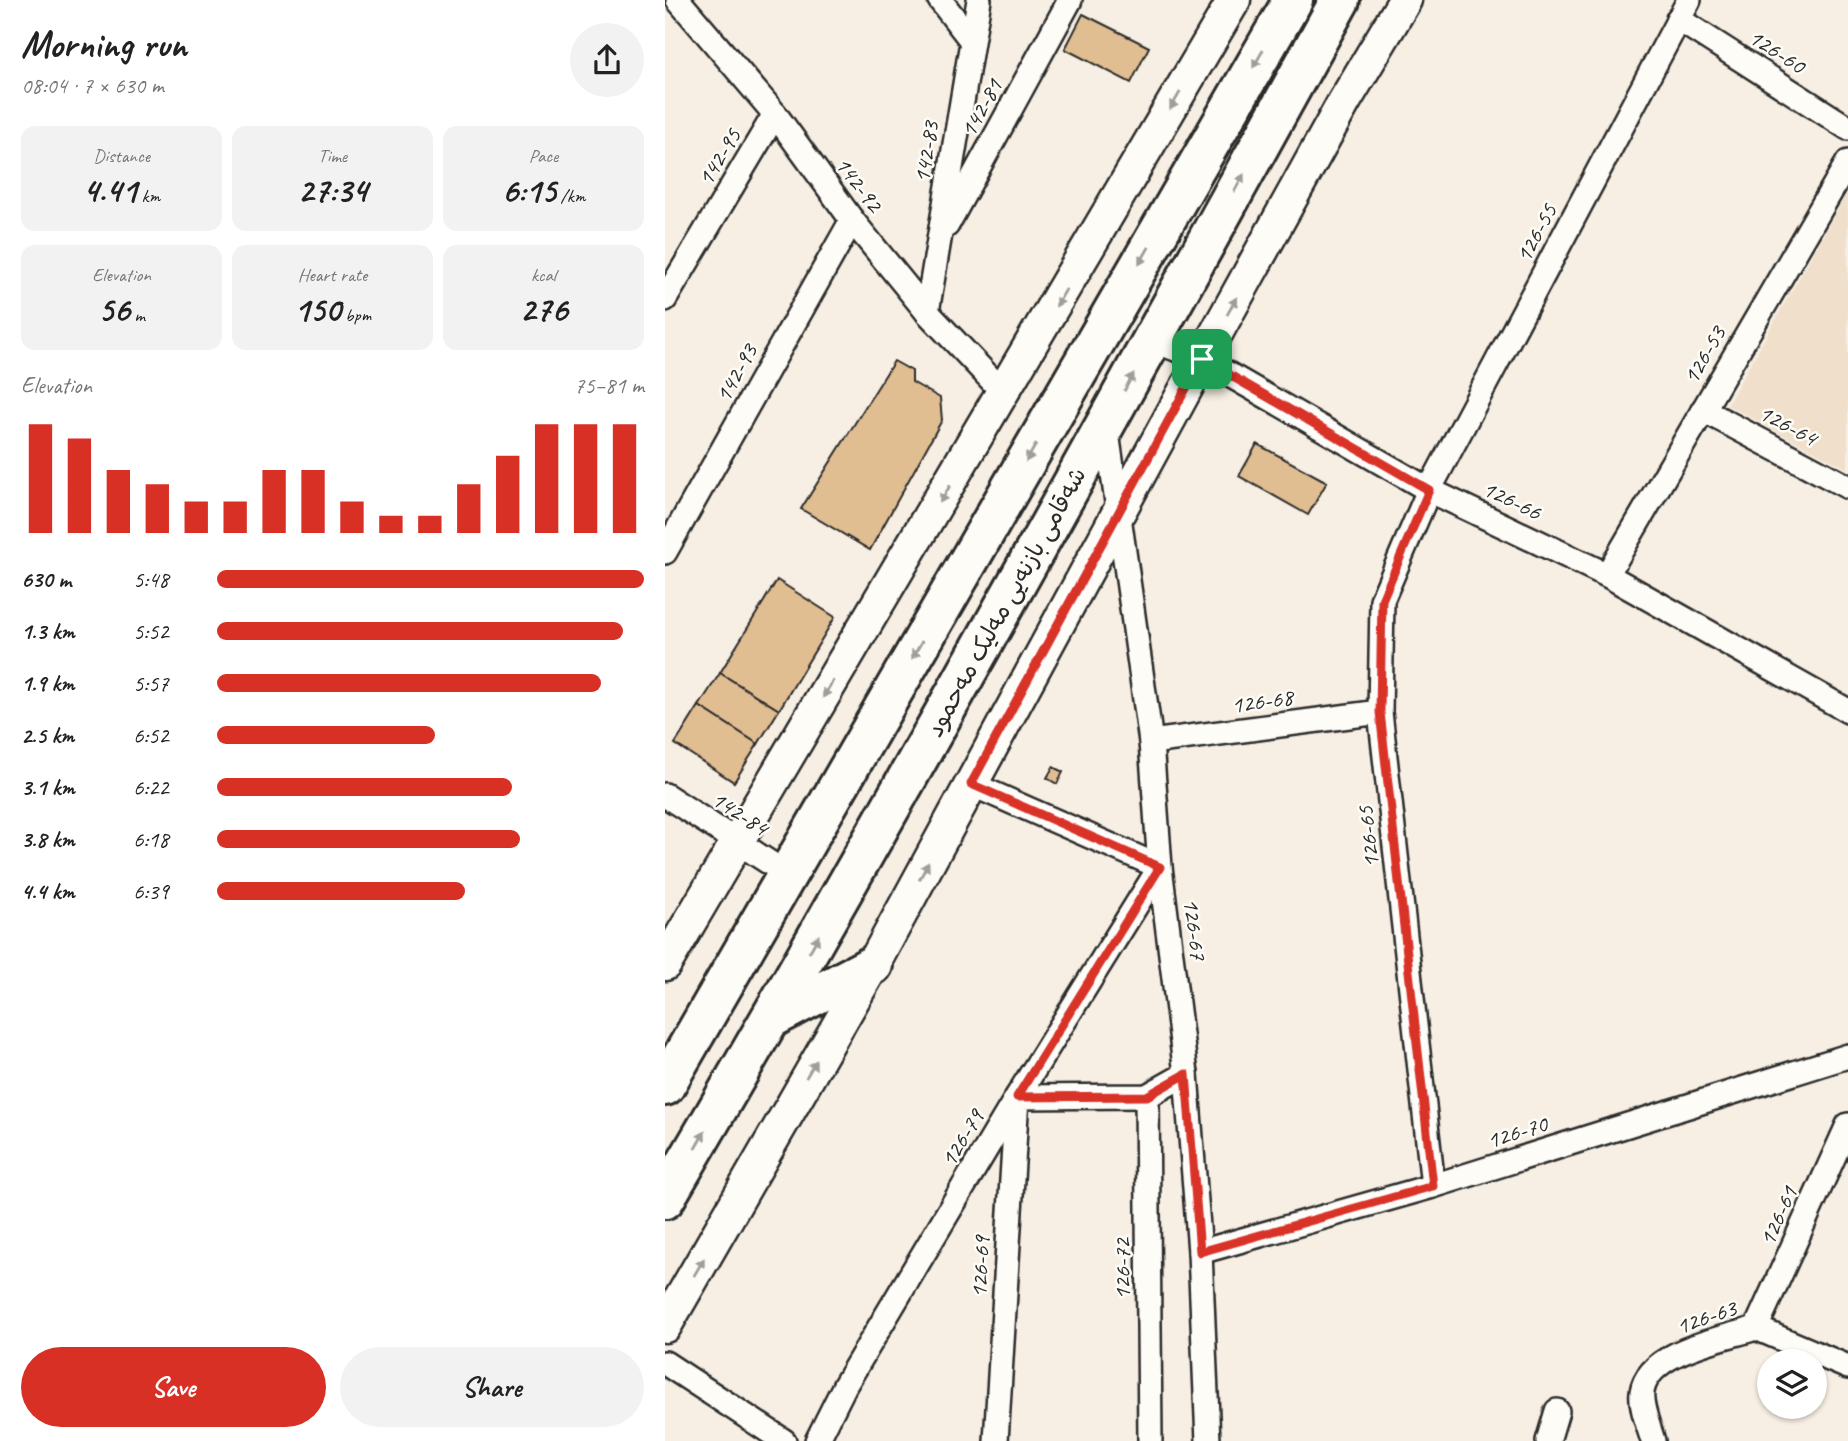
<!DOCTYPE html>
<meta charset="utf-8">
<style>
body{margin:0;font-family:Caveat,"Playpen Sans Arabic",sans-serif;background:#f2f2f2;color:#222;height:100vh;display:flex;flex-direction:column;font-size:26px;white-space:nowrap}
*{box-sizing:border-box;margin:0}
p{font-size:23px;color:#767676}
.icon{flex:none;width:38px;height:38px;fill:none;stroke:currentColor;stroke-width:2;stroke-linecap:round;stroke-linejoin:round}
.map{position:relative;flex:1;overflow:hidden}
.panel{display:flex;flex-direction:column;background:#fff;width:665px}
.panel>*{flex:none}
.fabs{position:absolute;left:1092px;top:1349px;display:grid;gap:14px}
.fabs a{display:grid;place-items:center;width:70px;height:70px;border-radius:50%;background:#fff;box-shadow:0 2px 5px #0004;font-size:35px}
.pin{position:absolute;display:grid;place-items:center;width:60px;height:60px;color:#fff;margin:-30px;border-radius:14px;box-shadow:0 4px 10px #0006}
.round{display:grid;place-items:center;flex:none;width:74px;height:74px;border-radius:37px;background:#f2f2f2}
.summary{display:flex;align-items:center;justify-content:space-between;height:119px;padding:0 21px}
h1{font-size:38px;font-weight:800;line-height:52px}
.stats{display:grid;grid-template-columns:repeat(3,1fr);gap:10px;height:119px;padding:7px 21px}
.stats div{display:grid;align-content:center;border-radius:14px;background:#f2f2f2;text-align:center}
.stats b{font-size:35px;font-weight:800}
.stats small{font-size:19px;font-weight:400}
.stats p{font-size:19px}
.chart{height:196px;padding:14px 21px}
.chart p{display:flex;justify-content:space-between}
.chart svg{width:100%;height:126px;margin-top:7px;stroke:#d93025;stroke-width:6}
.cta{display:flex;gap:14px;margin-top:auto;padding:14px 21px}
.cta a{flex:1;height:80px;border-radius:42px;background:#d93025;color:#fff;font-size:28px;font-weight:800;line-height:80px;text-align:center}
.cta a+a{background:#f2f2f2;color:#222}
ul{padding:0 21px;list-style:none;font-size:23px}
li{display:grid;grid-template-columns:112px 84px 1fr;align-items:center;height:52px}
li i{height:18px;border-radius:9px;background:#d93025}
main{display:flex;flex:1;min-height:0}
.map>svg:first-child{display:block}
</style>
<main>
<section class="panel">
<div class="summary"><div><h1>Morning run</h1><p>08:04 · 7 × 630 m</p></div><a class="round"><svg class="icon" aria-label="share" viewBox="0 0 24 24"><path d="M12 15V3M7 8l5-5 5 5M5 13v7h14v-7"/></svg></a></div>
<div class="stats">
<div><p>Distance</p><b>4.41<small> km</small></b></div>
<div><p>Time</p><b>27:34</b></div>
<div><p>Pace</p><b>6:15<small> /km</small></b></div>
</div>
<div class="stats">
<div><p>Elevation</p><b>56<small> m</small></b></div>
<div><p>Heart rate</p><b>150<small> bpm</small></b></div>
<div><p>kcal</p><b>276</b></div>
</div>
<div class="chart"><p><span>Elevation</span>75–81 m</p>
<svg viewBox="0 0 160 44" preserveAspectRatio="none"><path d="M5 44V6M15 44V11M25 44V22M35 44V27M45 44V33M55 44V33M65 44V22M75 44V22M85 44V33M95 44V38M105 44V38M115 44V27M125 44V17M135 44V6M145 44V6M155 44V6"/></svg>
</div>
<ul>
<li><b>630 m</b>5:48<i style="width:100%"></i></li>
<li><b>1.3 km</b>5:52<i style="width:95%"></i></li>
<li><b>1.9 km</b>5:57<i style="width:90%"></i></li>
<li><b>2.5 km</b>6:52<i style="width:51%"></i></li>
<li><b>3.1 km</b>6:22<i style="width:69%"></i></li>
<li><b>3.8 km</b>6:18<i style="width:71%"></i></li>
<li><b>4.4 km</b>6:39<i style="width:58%"></i></li>
</ul>
<div class="cta"><a>Save</a><a>Share</a></div>
</section>
<div class="map">
<svg width="1183" height="1441" viewBox="0 0 1183 1441">
<rect width="100%" height="100%" fill="#f7efe3"/>
<filter id="ink" filterUnits="userSpaceOnUse"><feTurbulence type="fractalNoise" baseFrequency=".0143" numOctaves="2"/><feDisplacementMap in="SourceGraphic" scale="14" xChannelSelector="R" yChannelSelector="G"/><feConvolveMatrix kernelMatrix="1 2 1 2 8 2 1 2 1" color-interpolation-filters="sRGB"/></filter>
<g filter="url(#ink)">
<path fill="#f0e0cb" d="M1181,195H1183V469L1062,405Z"/>
<g fill="#e1bd92" stroke="#2b2b2b" stroke-width="2">
<path d="M418,14L484,47L466,83L400,49Z"/>
<path d="M229,361L247,371V382L275,398L277,420L205,550L136,509Z"/>
<path d="M592,444L662,482L643,515L574,476Z"/>
<path d="M112,580L170,617L114,710L55,673Z"/>
<path d="M55,673L114,710L93,744L34,706Z"/>
<path d="M34,706L93,744L69,782L10,744Z"/>
<path d="M388,767L398,772L392,784L382,778Z"/>
</g>
<g fill="none" stroke-linecap="round" stroke-linejoin="round">
<defs>
<g id="street">
<path d="M13,0L110,114L187,220L262,312L340,394"/>
<path d="M275,0L306,40"/>
<path d="M1013,19L1183,128"/>
<path d="M282,225L405,0"/>
<path d="M0,299L110,114"/>
<path d="M262,312L314,0"/>
<path d="M487,340L537,359L764,490L942,575L1183,711"/>
<path d="M1038,410L1183,487"/>
<path d="M441,425L486,742L495,867L521,1074L535,1252L543,1441"/>
<path d="M0,552L187,220"/>
<path d="M942,575L1183,162"/>
<path d="M486,742L715,712"/>
<path d="M0,795L122,874"/>
<path d="M482,1096L485,1441"/>
<path d="M768,1186L715,712L717,600L764,490L1024,0"/>
<path d="M535,1252L768,1186L1183,1056"/>
<path d="M1091,1328L1183,1125"/>
<path d="M0,1363L119,1441"/>
<path d="M152,1441L180,1385L352,1097L495,867L306,784"/>
<path d="M331,1441L352,1097L482,1096L521,1074"/>
<path d="M883,1441L892,1411"/>
<path d="M988,1441C984,1427 975,1406 977,1392C983,1351 1057,1339 1091,1328L1183,1367"/>
</g>
<g id="secondary">
<path d="M0,964L569,0"/>
<path d="M0,1326L208,965L537,359L679,102L740,0"/>
</g>
<g id="highway">
<path d="M107,1018L208,965"/>
<path d="M0,1086L628,0"/>
<path d="M0,1199C232,804 453,402 675,0"/>
</g>
</defs>
<use href="#street" stroke="#2b2b2b" stroke-width="28"/>
<use href="#secondary" stroke="#2b2b2b" stroke-width="37"/>
<use href="#highway" stroke="#2b2b2b" stroke-width="44"/>
<use href="#street" stroke="#fdfcf7" stroke-width="23"/>
<use href="#secondary" stroke="#fdfcf7" stroke-width="32"/>
<use href="#highway" stroke="#fdfcf7" stroke-width="38"/>
</g>
<defs><path id="oneway-solid" d="M-6-.8H1V-3.2L6.5 0L1 3.2V.8H-6Z" transform="scale(1.75)"/></defs>
<g fill="#9e9e9b">
<use href="#oneway-solid" transform="translate(593 59) rotate(120)"/>
<use href="#oneway-solid" transform="translate(510 101) rotate(120)"/>
<use href="#oneway-solid" transform="translate(574 183) rotate(-61)"/>
<use href="#oneway-solid" transform="translate(479 256) rotate(120)"/>
<use href="#oneway-solid" transform="translate(396 298) rotate(120)"/>
<use href="#oneway-solid" transform="translate(567 306) rotate(-61)"/>
<use href="#oneway-solid" transform="translate(464 382) rotate(-62)"/>
<use href="#oneway-solid" transform="translate(366 453) rotate(120)"/>
<use href="#oneway-solid" transform="translate(280 494) rotate(121)"/>
<use href="#oneway-solid" transform="translate(252 650) rotate(120)"/>
<use href="#oneway-solid" transform="translate(163 689) rotate(121)"/>
<use href="#oneway-solid" transform="translate(259 871) rotate(-62)"/>
<use href="#oneway-solid" transform="translate(149 944) rotate(-61)"/>
<use href="#oneway-solid" transform="translate(146 1069) rotate(-60)"/>
<use href="#oneway-solid" transform="translate(35 1140) rotate(-60)"/>
<use href="#oneway-solid" transform="translate(34 1267) rotate(-60)"/>
</g>
</g>
<g fill="none" stroke-linecap="round" stroke-linejoin="round" filter="url(#ink)">
<defs>
<path id="route" d="M537,359L764,490L717,600L715,712L768,1186L535,1252L521,1074L482,1096L352,1097L495,867L306,784Z"/>
</defs>
<use href="#route" stroke="#fff" stroke-width="14"/>
<use href="#route" stroke="#d93025" stroke-width="9"/>
</g>
<g text-anchor="middle" dominant-baseline="central" stroke-width="5" stroke-linejoin="round" paint-order="stroke">
<g font-size="24" fill="#2b2b2b" stroke="#fdfcf7">
<text transform="translate(1112 51) rotate(33)">126-60</text>
<text transform="translate(316 108) rotate(-61)">142-81</text>
<text transform="translate(261 152) rotate(-81)">142-83</text>
<text transform="translate(54 157) rotate(-59)">142-95</text>
<text transform="translate(194 184) rotate(53)">142-92</text>
<text transform="translate(871 233) rotate(-62)">126-55</text>
<text transform="translate(1039 355) rotate(-60)">126-53</text>
<text transform="translate(71 373) rotate(-61)">142-93</text>
<text transform="translate(1123 425) rotate(28)">126-64</text>
<text transform="translate(847 500) rotate(26)">126-66</text>
<text transform="translate(341 602) rotate(-61)">شەقامی بازنەیی مەلیک مەحمود</text>
<text transform="translate(597 701) rotate(-8)">126-68</text>
<text transform="translate(75 813) rotate(33)">142-84</text>
<text transform="translate(703 837) rotate(-96)">126-65</text>
<text transform="translate(530 929) rotate(83)">126-67</text>
<text transform="translate(852 1132) rotate(-17)">126-70</text>
<text transform="translate(297 1138) rotate(-59)">126-79</text>
<text transform="translate(1113 1216) rotate(-66)">126-61</text>
<text transform="translate(315 1267) rotate(-87)">126-69</text>
<text transform="translate(457 1269) rotate(-90)">126-72</text>
<text transform="translate(1041 1317) rotate(-19)">126-63</text>
</g>
</g>
</svg>
<div class="fabs">
<a><svg class="icon" aria-label="layers" viewBox="0 0 24 24"><path d="M12 4l9 5-9 5-9-5zM3 14l9 5 9-5"/></svg></a>
</div>
<div class="pin" style="left:537px;top:359px;background:#1e9e55"><svg class="icon" aria-label="arrive" viewBox="0 0 24 24"><path d="M6 21V4h12l-3 4 3 4H6"/></svg></div>
</div>
</main>
